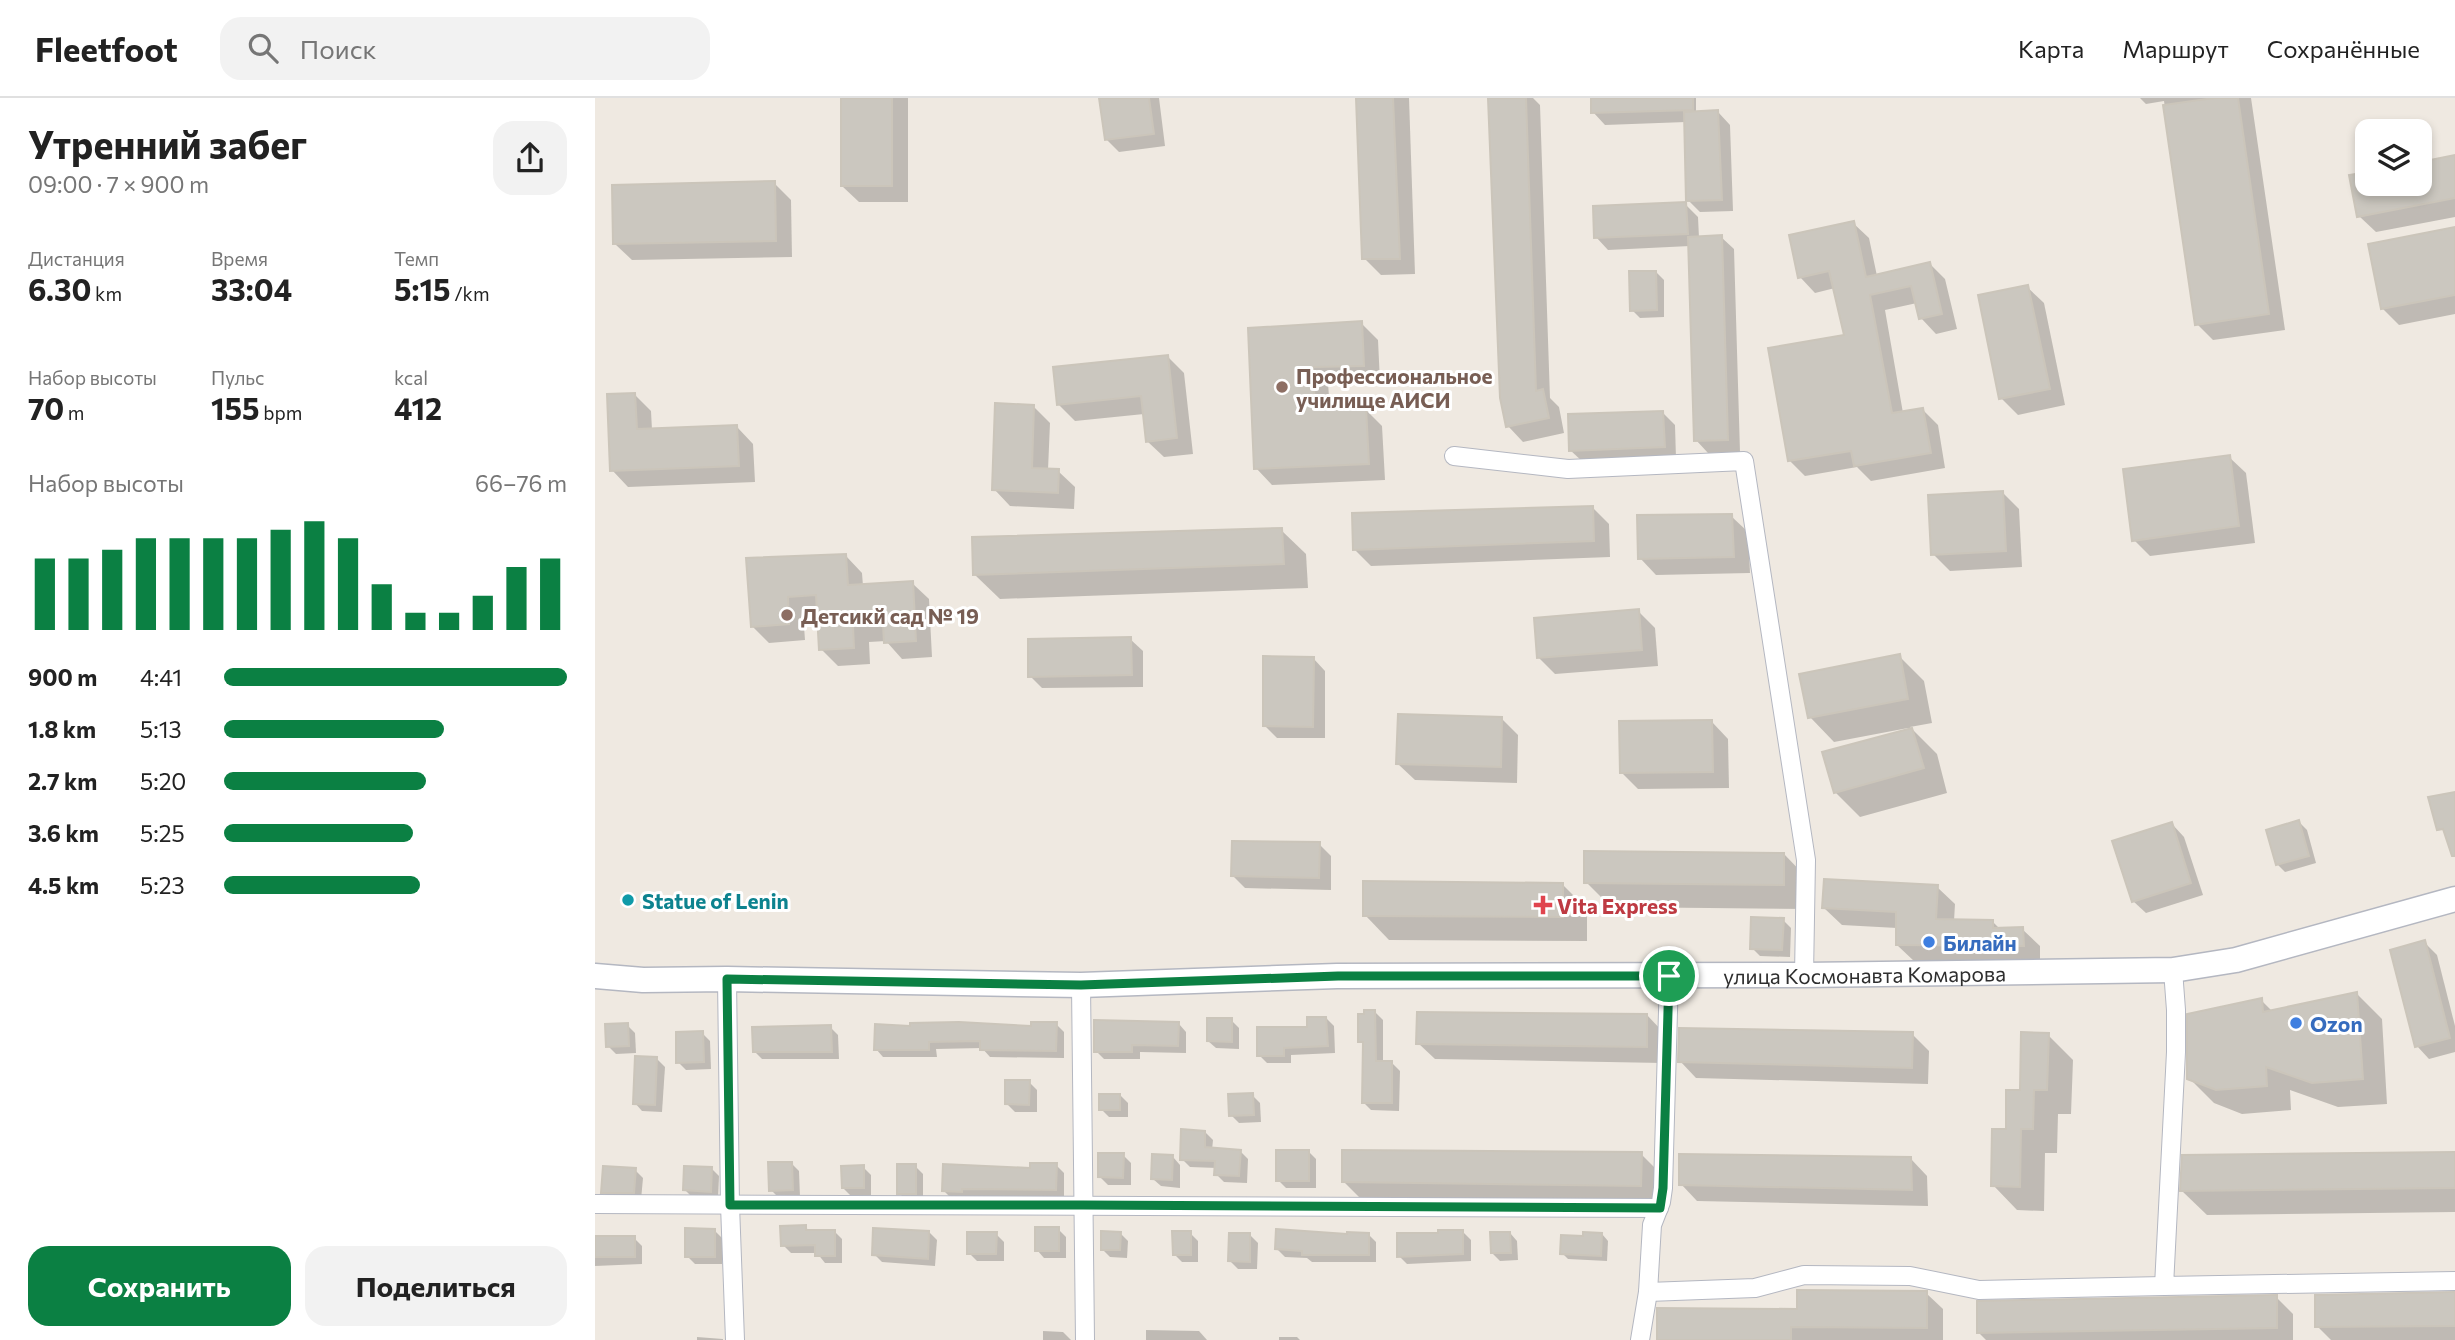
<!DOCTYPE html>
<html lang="ru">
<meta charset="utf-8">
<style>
body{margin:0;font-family:Commissioner,sans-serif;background:#f2f2f2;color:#222;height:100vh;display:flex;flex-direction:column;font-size:26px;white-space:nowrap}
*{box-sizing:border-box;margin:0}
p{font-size:23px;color:#767676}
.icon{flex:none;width:38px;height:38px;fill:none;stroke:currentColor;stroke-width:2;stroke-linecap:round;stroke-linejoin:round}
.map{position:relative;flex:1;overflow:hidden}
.side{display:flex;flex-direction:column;background:#fff;width:595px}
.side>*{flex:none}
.buttons{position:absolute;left:1760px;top:21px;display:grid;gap:14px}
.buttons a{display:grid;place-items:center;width:77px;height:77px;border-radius:14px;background:#fff;box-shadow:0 4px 10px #0003;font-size:35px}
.pin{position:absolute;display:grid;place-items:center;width:60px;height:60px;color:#fff;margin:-30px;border:4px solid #fff;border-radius:50%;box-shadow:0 2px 7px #0007}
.round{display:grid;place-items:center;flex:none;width:74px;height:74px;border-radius:21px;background:#f2f2f2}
.summary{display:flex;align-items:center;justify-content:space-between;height:119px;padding:0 28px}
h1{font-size:38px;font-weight:700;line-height:52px}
.figures{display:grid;grid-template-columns:repeat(3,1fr);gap:10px;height:119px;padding:7px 28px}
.figures div{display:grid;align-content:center}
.figures b{font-size:30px;font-weight:700}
.figures small{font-size:19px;font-weight:400}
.figures p{font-size:19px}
.chart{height:196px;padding:14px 28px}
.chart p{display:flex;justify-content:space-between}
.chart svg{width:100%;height:126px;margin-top:7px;stroke:#0b8043;stroke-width:6}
.action{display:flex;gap:14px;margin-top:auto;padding:14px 28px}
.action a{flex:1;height:80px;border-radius:21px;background:#0b8043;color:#fff;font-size:28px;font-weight:700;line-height:80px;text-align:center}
.action a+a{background:#f2f2f2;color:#222}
ul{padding:0 28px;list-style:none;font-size:23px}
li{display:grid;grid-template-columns:112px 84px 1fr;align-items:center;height:52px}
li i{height:18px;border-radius:9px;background:#0b8043}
header{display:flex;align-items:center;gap:42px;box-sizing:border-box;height:98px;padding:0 35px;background:#fff;border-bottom:2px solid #e0e0e0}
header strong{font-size:33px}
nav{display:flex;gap:38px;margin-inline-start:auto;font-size:24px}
.search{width:490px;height:63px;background:#f2f2f2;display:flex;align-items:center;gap:18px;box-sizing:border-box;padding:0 24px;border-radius:21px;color:#767676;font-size:26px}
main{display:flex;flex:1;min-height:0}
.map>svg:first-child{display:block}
</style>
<header>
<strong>Fleetfoot</strong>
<div class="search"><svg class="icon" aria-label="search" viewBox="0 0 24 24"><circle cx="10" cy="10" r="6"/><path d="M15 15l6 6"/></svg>Поиск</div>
<nav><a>Карта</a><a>Маршрут</a><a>Сохранённые</a></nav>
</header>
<main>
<section class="side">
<div class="summary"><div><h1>Утренний забег</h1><p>09:00 · 7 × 900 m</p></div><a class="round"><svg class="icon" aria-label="share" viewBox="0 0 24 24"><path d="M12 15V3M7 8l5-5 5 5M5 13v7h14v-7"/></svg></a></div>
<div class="figures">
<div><p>Дистанция</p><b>6.30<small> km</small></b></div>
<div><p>Время</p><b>33:04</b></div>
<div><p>Темп</p><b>5:15<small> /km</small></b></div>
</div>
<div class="figures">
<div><p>Набор высоты</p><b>70<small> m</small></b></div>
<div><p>Пульс</p><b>155<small> bpm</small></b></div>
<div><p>kcal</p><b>412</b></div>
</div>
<div class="chart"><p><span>Набор высоты</span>66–76 m</p>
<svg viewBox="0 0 160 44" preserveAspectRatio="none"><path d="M5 44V19M15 44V19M25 44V16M35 44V12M45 44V12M55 44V12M65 44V12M75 44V9M85 44V6M95 44V12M105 44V28M115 44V38M125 44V38M135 44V32M145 44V22M155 44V19"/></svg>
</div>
<ul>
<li><b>900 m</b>4:41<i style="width:100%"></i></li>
<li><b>1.8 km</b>5:13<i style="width:64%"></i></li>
<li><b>2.7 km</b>5:20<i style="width:59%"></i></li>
<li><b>3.6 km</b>5:25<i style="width:55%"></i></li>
<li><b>4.5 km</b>5:23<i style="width:57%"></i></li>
</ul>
<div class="action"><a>Сохранить</a><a>Поделиться</a></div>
</section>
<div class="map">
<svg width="1860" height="1242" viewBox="0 0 1860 1242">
<rect width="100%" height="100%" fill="#efe9e1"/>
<g fill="#0003">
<path d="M248,0H313V104H264L247,88Z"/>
<path d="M506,0H564L570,48L524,54L512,42Z"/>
<path d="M762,0H814L820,176L786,177L769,160Z"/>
<path d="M895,0H938L945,7L955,300L964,309L969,335L928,344L913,328Z"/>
<path d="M998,0H1101V15L1123,14L1135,27L1138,113L1105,114L1093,102L1091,24L1010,27L998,14Z"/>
<path d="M1545,0H1656L1690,232L1618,242L1602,226L1569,3L1551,6Z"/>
<path d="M1860,59V119L1781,134L1764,118L1773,86H1825Z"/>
<path d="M179,85L196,102L197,159L37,162L20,146Z"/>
<path d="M1090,106L1103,119L1104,140L1126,139L1139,151L1145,354L1113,355L1101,342L1095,148L1013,152L1001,139Z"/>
<path d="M1258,125L1274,140L1282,178L1335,166L1350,181L1362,231L1341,236L1326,220L1322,205L1290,212L1308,315L1328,312L1343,327L1350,370L1276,383L1262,369L1210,378L1195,363L1251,238L1240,190L1220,195L1205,179Z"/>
<path d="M1860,131V216L1804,227L1788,211Z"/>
<path d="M1061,174L1069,182V219L1045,220L1037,212Z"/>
<path d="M1432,189L1449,205L1470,307L1423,317L1406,300Z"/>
<path d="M766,225L783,242L785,284L733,285L735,313L770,311L787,328L790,382L677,387L661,370L654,231Z"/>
<path d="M572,258L589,275L598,356L569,359L552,343L549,316L480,323L464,307Z"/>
<path d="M40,297L56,313L57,332L142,329L158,346L160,384L33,389L17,372Z"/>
<path d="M438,308L455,325L453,372L463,373L480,389L479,411L415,408L399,391Z"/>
<path d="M1068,315L1080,327L1081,361L988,364L975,352Z"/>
<path d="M1634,359L1651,375L1660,445L1555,458L1539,442Z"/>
<path d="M1408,395L1424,411L1427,469L1355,473L1338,456Z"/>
<path d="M997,409L1014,426L1015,459L776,468L759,451Z"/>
<path d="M1136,418L1153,434L1155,475L1061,477L1045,460Z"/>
<path d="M686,432L711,456L713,490L405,501L380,477Z"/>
<path d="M251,458L267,475L268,488L317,485L334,501L337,559L307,561L291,543L274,544L275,566L243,568L226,551L224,514L208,515L210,542L174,545L157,528L153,462Z"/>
<path d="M1043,513L1060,530L1063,568L960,576L944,560Z"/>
<path d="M535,541L548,553V589L447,590L435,578Z"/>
<path d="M1304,558L1329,583L1337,625L1315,629L1342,656L1352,695L1265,719L1240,694L1314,632L1313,630L1239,644L1215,619Z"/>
<path d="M718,560L730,573V640H682L670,628Z"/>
<path d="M907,621L923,637L922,685L820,682L803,666Z"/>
<path d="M1117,624L1133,641L1134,690L1043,691L1026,674Z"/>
<path d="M1704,724L1712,732L1721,765L1690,774L1682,766Z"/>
<path d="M1577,726L1589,739L1608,797L1551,815L1538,803Z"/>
<path d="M724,746L736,758V792L650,790L638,778Z"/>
<path d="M1189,756L1213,781V811L1016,809L991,784Z"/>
<path d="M967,786L992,811V843L794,842L770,817Z"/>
<path d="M1342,789L1360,806L1359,823H1397L1406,832L1427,831L1445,848V864H1320L1302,847V830L1247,827L1229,810Z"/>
<path d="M1188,822L1196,830L1195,859L1165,858L1157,850Z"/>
<path d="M1829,844L1842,857L1860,928V954L1834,961L1822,948Z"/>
<path d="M1762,896L1787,921L1792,1006L1743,1009L1695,992L1696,1012L1647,1016L1619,1005L1594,980L1666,902L1678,914Z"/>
<path d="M780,914L788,922V965H797L805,973L804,1013L776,1012L768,1004L770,948L765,943Z"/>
<path d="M1052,917L1068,934V965L840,961L823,945Z"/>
<path d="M731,920L739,928L740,955L696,957V965H672L664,957Z"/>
<path d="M636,922L644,930V951L621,950L613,943Z"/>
<path d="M461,926L469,934V960L395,959L387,950L341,951L342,959H288L281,951Z"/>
<path d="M584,926L591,934V955L545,954V961H509L501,953Z"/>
<path d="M32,927L40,935L41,955L21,956L13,948Z"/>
<path d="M235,929L243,937L244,961H167L159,953Z"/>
<path d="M107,935L115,943L116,971L91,972L83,964Z"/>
<path d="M1317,936L1334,953L1333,986L1101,980L1085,963Z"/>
<path d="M1453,937L1478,962L1476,1016H1463L1462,1055H1450L1449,1113L1422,1112L1398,1087L1426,993Z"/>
<path d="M62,961L70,969L67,1014L47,1013L40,1005Z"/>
<path d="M434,984L442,992V1014H420L412,1006Z"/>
<path d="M525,997L533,1005V1019H514L506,1011Z"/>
<path d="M657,997L665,1005L666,1024L644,1025L636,1017Z"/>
<path d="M610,1034L618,1042L617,1052L645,1053L653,1061L652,1085L629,1084L621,1076L622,1070L595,1069L587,1061Z"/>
<path d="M713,1053L721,1061V1090H691L683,1082Z"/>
<path d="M1046,1056L1063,1073L1062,1104L765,1100L749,1084Z"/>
<path d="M1860,1056V1114L1612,1117L1587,1093Z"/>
<path d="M528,1057L536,1065V1087H513L505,1079Z"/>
<path d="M578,1059L585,1067V1090L566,1088L558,1081Z"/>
<path d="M1316,1061L1332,1078L1333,1108L1102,1103L1086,1086Z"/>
<path d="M196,1065L204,1073L205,1099L184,1100L176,1092Z"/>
<path d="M461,1067L469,1075V1100L375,1098V1101H357L349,1093Z"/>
<path d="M320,1068L328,1076V1103H312L304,1095Z"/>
<path d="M268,1069L276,1077V1097L256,1098L248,1090Z"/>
<path d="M116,1070L124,1078L123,1101L98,1100L90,1092Z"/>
<path d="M40,1072L48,1080L46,1102H16L8,1094Z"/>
<path d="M210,1129L215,1133H239L247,1141V1165H230L222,1155H196L188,1147Z"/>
<path d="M463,1131L471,1139V1160H449L442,1152Z"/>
<path d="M119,1132L127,1140V1166H100L92,1158Z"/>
<path d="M334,1134L342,1142L340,1168L287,1164L279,1156Z"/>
<path d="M868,1134L876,1142V1163L812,1166L804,1158Z"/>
<path d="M525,1135L533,1143L532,1160L515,1159L507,1151Z"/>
<path d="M595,1135L603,1143V1164H587L579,1156Z"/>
<path d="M915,1135L922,1143L923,1162L905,1163L897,1155Z"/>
<path d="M401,1136L409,1144V1163H382L374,1155Z"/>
<path d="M773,1136L781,1144V1164H717L712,1160L690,1159L682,1151Z"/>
<path d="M1007,1136L1013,1143L1012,1163L973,1161L967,1155L989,1140Z"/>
<path d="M655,1137L663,1145L662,1171H643L635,1163Z"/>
<path d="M0,1140H39L47,1148V1166L0,1168Z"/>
<path d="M1331,1195L1348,1211V1242H1064L1204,1213Z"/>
<path d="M1860,1196V1242H1736L1722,1228Z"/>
<path d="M1681,1199L1698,1216V1242H1391L1384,1235Z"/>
<path d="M551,1232L604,1233L612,1242H551Z"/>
<path d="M448,1233L468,1234L476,1242H448Z"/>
<path d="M102,1239L128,1241V1242H102Z"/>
<path d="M684,1239H702L705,1242H684Z"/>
</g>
<g fill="#cbc7bf" stroke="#cbc5ba" stroke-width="2">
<rect x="246" y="0" width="51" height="88"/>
<path d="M504,0H554L559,36L510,42Z"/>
<path d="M761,0H798L805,161H767Z"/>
<path d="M893,0H931L941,293L948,291L954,320L911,329L905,300Z"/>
<path d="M996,0H1098V12L996,15Z"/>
<path d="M1619,0H1643L1674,216L1600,227L1568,7Z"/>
<path d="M1123,12L1127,102L1091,103L1089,14Z"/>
<path d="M1860,57V100L1762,119L1754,77L1773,74V86H1825V64Z"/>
<path d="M180,83L181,143L18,146L17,87Z"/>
<path d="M1091,104L1093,136L999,140L998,108Z"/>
<path d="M1259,123L1271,179L1335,164L1347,216L1324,221L1316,188L1275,197L1297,315L1328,310L1336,355L1259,368L1256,353L1193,363L1173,250L1249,237L1234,173L1203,180L1194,137Z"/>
<path d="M1860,129V197L1786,211L1773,146Z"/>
<path d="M1127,137L1133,342L1099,343L1093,139Z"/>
<path d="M1034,173H1061L1062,212L1035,213Z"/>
<path d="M1433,187L1455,291L1404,301L1383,197Z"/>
<path d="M767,223L769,268L718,269L720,312L771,309L774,366L659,371L653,230Z"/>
<path d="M573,257L582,340L551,344L546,298L462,307L458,269Z"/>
<path d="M40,295L42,331L142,327L144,368L15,373L12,296Z"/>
<path d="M400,305L439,307L437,370L464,371L463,395L397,392Z"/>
<path d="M1068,313L1070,349L974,353L973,316Z"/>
<path d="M1635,357L1644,428L1537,443L1528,371Z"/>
<path d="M1408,393L1411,453L1336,457L1333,397Z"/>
<path d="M998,408L999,443L758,452L757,415Z"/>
<path d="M1137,416L1139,459L1043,461L1042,417Z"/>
<path d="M687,430L689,466L378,477L377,439Z"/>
<path d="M251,456L253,487L318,483L321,543L289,545L288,526L258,528L259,550L224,552L221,497L193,499L194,526L156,529L151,460Z"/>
<path d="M1044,511L1047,552L942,560L939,520Z"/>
<path d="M536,539L537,577L433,579V541Z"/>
<path d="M1305,556L1313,601L1213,620L1204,576Z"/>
<path d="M668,558L719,559L718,629L668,628Z"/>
<path d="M803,616L907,619L906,669L801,666Z"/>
<path d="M1117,622L1118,674L1025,675L1024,623Z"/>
<path d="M1317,630L1329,670L1239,695L1227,654Z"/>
<path d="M1860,694V758H1857L1848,731L1842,732L1833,699Z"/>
<path d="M1704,722L1714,758L1681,767L1671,732Z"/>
<path d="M1577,724L1596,785L1537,804L1517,743Z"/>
<path d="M637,743L725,744L724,780L636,778Z"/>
<path d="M989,753L1189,755V787L989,785Z"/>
<path d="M1229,781L1343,787L1341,821L1398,822V830L1428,829L1429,848L1301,847V814L1227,810Z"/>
<path d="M768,783L968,785V819L768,818Z"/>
<path d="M1156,819L1189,820L1187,852L1155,851Z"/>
<path d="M1830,842L1855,940L1820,949L1795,852Z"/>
<path d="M1762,894L1768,981L1717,985L1671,969L1672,988L1621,992L1592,981V916L1667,900L1668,914Z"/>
<path d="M769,912H780L781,963H797V1005H767L768,944H763V916H769Z"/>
<path d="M822,914L1052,916V949L821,946Z"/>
<path d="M712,919H731L733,948L689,950V958H662V929H712Z"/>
<path d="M612,920H637V944L612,943Z"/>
<path d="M499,922L584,924L583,948L537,947V954H499Z"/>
<path d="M364,924L436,928V924H462L461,953L385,952V943L334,944V952H279L280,926L315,928V925Z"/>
<path d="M33,925L34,948L11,949L10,926Z"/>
<path d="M236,927L237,954H158L157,929Z"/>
<path d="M1084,930L1318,934L1317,970L1083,964Z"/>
<path d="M108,933L109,964L81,965V934Z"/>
<path d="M1426,934L1454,935L1452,992H1439L1438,1031H1426L1425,1089L1396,1088L1397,1031H1411V992H1425Z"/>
<path d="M40,958L62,959L60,1007L38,1006Z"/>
<path d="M410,982H435L434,1007L410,1006Z"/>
<path d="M658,995L659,1017L634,1018L633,996Z"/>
<rect x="504" y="996" width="21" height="16"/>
<path d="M586,1031L610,1033V1049L646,1052L644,1078L619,1077L620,1063L585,1062Z"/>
<rect x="681" y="1052" width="33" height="31"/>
<path d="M747,1052L1047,1054L1046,1088L747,1084Z"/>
<path d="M1860,1054V1090L1585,1093L1587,1057Z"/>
<path d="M503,1055H529L528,1080L503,1079Z"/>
<path d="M557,1056L578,1057L577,1082L556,1081Z"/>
<path d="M1084,1056L1316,1059L1317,1092L1084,1087Z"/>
<path d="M173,1064H197L198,1092L174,1093Z"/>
<path d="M435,1065H462L461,1092L367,1091V1094L347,1093L348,1066L435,1070Z"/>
<rect x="302" y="1066" width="19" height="30"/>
<path d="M269,1067V1090H247L246,1068Z"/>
<path d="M8,1068L41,1070L39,1095H6Z"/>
<path d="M89,1068L117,1069L116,1094L88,1092Z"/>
<path d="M211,1127V1132H240V1158H220V1147L186,1148L185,1128Z"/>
<rect x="440" y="1129" width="24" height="24"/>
<path d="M90,1130L120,1131V1159H90Z"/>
<path d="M278,1130L334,1133L333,1161L277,1157Z"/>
<path d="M681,1131L752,1136V1134L774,1135V1157H707V1153L680,1151Z"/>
<path d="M843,1132H868V1156L802,1159V1135H843Z"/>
<path d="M506,1133L526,1134L525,1152H506Z"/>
<path d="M577,1133H596V1157H578Z"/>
<path d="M372,1134H402L401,1156H372Z"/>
<path d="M895,1134H915L916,1155H896Z"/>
<path d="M988,1134L1007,1135L1006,1158L965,1156L966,1137L988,1138Z"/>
<path d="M634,1135H655V1164L633,1163Z"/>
<rect x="0" y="1138" width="40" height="21"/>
<path d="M1202,1192L1332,1193V1230L1196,1229V1242H1062V1210L1202,1211Z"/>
<path d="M1860,1194V1228L1720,1229V1197Z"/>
<path d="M1682,1197V1230L1382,1235V1203Z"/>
</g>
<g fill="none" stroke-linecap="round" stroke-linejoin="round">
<defs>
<g id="street">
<path d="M859,358L973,371L1149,363L1211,762L1209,877"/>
<path d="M1578,872L1581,912V954L1569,1188L1860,1183"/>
<path d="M132,881L135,1107L140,1242"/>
<path d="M486,887L490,1242"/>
<path d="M0,1106L1064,1110"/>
<path d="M1053,1194L1160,1190L1209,1177L1315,1178L1384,1192L1569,1188"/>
<path d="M1045,1242L1053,1194L1057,1127L1066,1104L1068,1090L1074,878"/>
</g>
<g id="secondary">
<path id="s1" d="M0,878L48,882L132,881L486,887L742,878L1209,877L1578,872L1641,862L1860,801"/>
</g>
</defs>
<use href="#street" stroke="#b4b7c1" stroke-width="20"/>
<use href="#secondary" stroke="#b4b7c1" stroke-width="27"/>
<use href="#street" stroke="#fff" stroke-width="18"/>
<use href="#secondary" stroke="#fff" stroke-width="24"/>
</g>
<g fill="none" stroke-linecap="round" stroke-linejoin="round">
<defs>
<path id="route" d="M743,878H1074L1068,1090L1065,1110L488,1107H135L132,881L486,887Z"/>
</defs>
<use href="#route" stroke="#fff" stroke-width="14"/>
<use href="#route" stroke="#0b8043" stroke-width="9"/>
</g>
<g fill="#8d6e63" stroke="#fff" stroke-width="2.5">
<circle cx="687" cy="289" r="7"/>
<circle cx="192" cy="517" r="7"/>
</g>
<circle fill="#0f9aa8" stroke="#fff" stroke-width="2.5" cx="33" cy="802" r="7"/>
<path fill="#e0444e" stroke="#fff" stroke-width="2.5" d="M944.5 796.5h7v7h7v7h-7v7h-7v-7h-7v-7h7z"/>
<g fill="#3f7fe0" stroke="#fff" stroke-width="2.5">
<circle cx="1334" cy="844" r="7"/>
<circle cx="1701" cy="925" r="7"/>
</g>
<g text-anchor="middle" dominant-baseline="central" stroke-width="6" stroke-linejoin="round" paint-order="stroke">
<g font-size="21" font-weight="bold" fill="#785e54" stroke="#fff" text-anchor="start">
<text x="701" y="277">Профессиональное<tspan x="701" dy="24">училище АИСИ</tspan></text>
<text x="206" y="517">Детсикй сад № 19</text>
</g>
<g font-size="21" font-weight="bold" fill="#0d838f" stroke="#fff" text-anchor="start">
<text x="47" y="802">Statue of Lenin</text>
</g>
<g font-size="21" font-weight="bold" fill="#be3a42" stroke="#fff" text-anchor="start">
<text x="962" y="807">Vita Express</text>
</g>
<g font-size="21" font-weight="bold" fill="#366cbe" stroke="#fff" text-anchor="start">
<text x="1348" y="844">Билайн</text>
<text x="1715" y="925">Ozon</text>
</g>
<g font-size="21" fill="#2e2e2e" stroke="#fff">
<text stroke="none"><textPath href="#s1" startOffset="1270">улица Космонавта Комарова</textPath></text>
</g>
</g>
</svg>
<div class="buttons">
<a><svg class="icon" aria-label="layers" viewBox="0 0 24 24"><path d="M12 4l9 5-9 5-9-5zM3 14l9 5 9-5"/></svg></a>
</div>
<div class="pin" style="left:1074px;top:878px;background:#1e9e55"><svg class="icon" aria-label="arrive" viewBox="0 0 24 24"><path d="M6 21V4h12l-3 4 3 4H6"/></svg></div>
</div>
</main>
